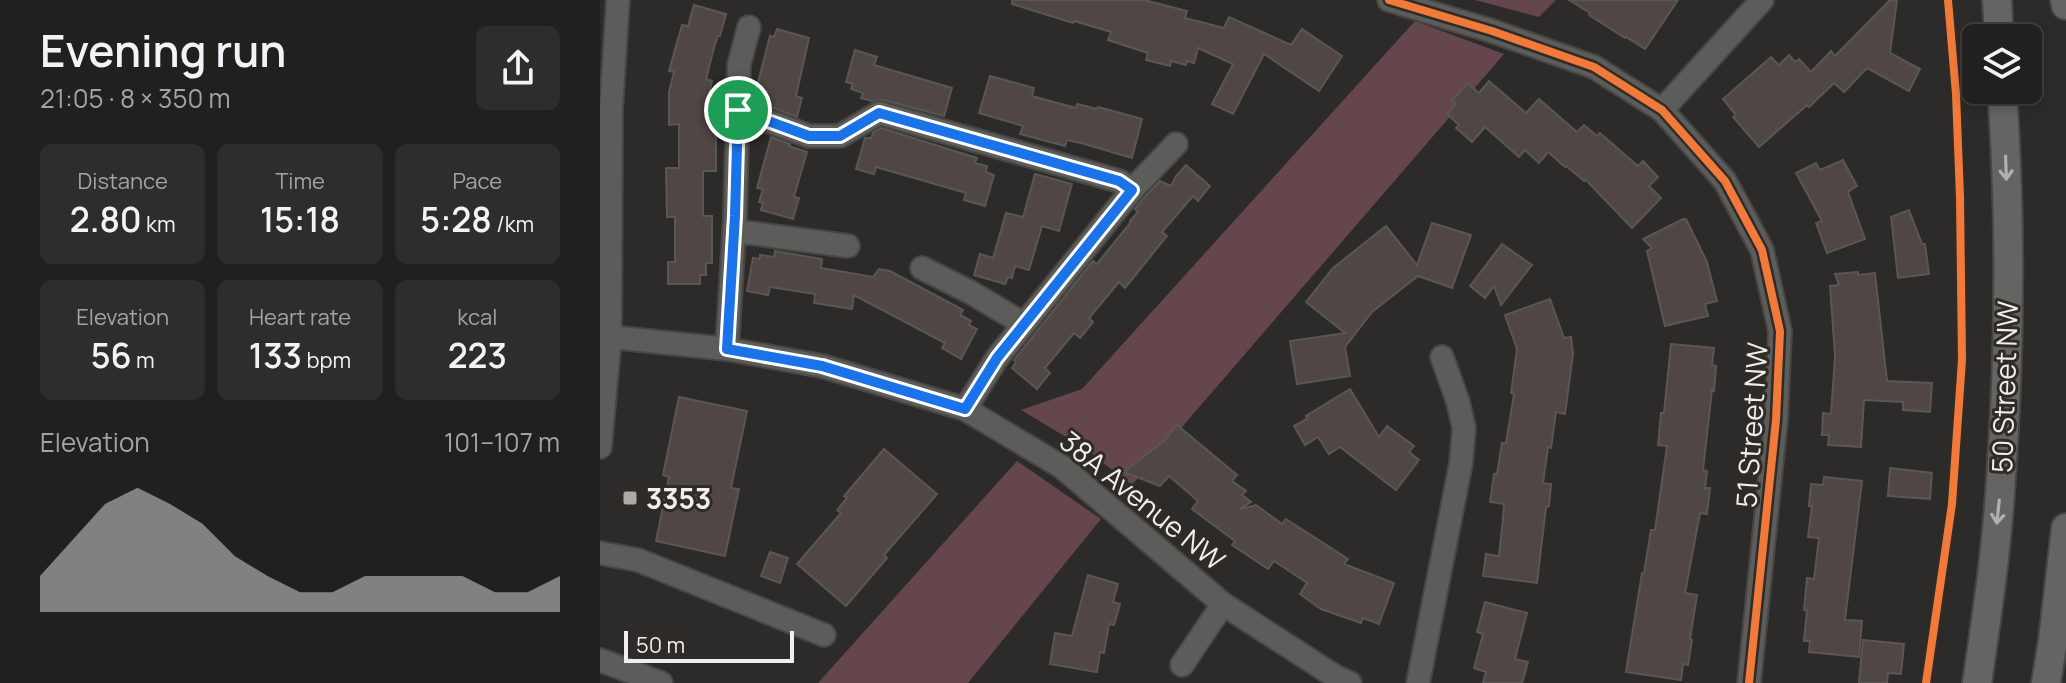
<!DOCTYPE html>
<meta charset="utf-8">
<style>
body{margin:0;font-family:Manrope,sans-serif;background:#2e2d2c;color:#f1f3f6;height:100vh;display:flex;flex-direction:column;font-size:30px;white-space:nowrap}
*{box-sizing:border-box;margin:0}
p{font-size:26px;color:#a2a3a4}
.icon{flex:none;width:44px;height:44px;fill:none;stroke:currentColor;stroke-width:2;stroke-linecap:round;stroke-linejoin:round}
.map{position:relative;flex:1;overflow:hidden}
.drawer{display:flex;flex-direction:column;background:#22201f;width:600px}
.drawer>*{flex:none}
.tools{position:absolute;left:1362px;top:24px;display:grid;gap:16px}
.tools a{display:grid;place-items:center;width:80px;height:80px;border-radius:12px;background:#22201f;box-shadow:0 4px 12px #0003,0 0 0 2px #3f3e3d;font-size:40px}
.scale{position:absolute;left:24px;bottom:20px;width:170px;box-sizing:border-box;padding-left:8px;border:4px solid #f1efec;border-top:0;font-size:22px;line-height:28px;white-space:nowrap;color:#f1efec;-webkit-text-stroke:6px #2f2b27;paint-order:stroke}
.pin{position:absolute;display:grid;place-items:center;width:68px;height:68px;color:#fff;margin:-34px;border:4px solid #fff;border-radius:50%;box-shadow:0 2px 8px #0007}
.round{display:grid;place-items:center;flex:none;width:84px;height:84px;border-radius:12px;background:#2e2d2c}
.summary{display:flex;align-items:center;justify-content:space-between;height:136px;padding:0 40px}
h1{font-size:44px;font-weight:600;line-height:60px}
.figures{display:grid;grid-template-columns:repeat(3,1fr);gap:12px;height:136px;padding:8px 40px}
.figures div{display:grid;align-content:center;border-radius:12px;background:#2e2d2c;text-align:center}
.figures b{font-size:34px;font-weight:600}
.figures small{font-size:22px;font-weight:400}
.figures p{font-size:22px}
.chart{height:224px;padding:16px 40px}
.chart p{display:flex;justify-content:space-between}
.chart svg{width:100%;height:144px;margin-top:8px;fill:#acaaa8;opacity:.7}
main{display:flex;flex:1;min-height:0}
.map>svg:first-child{display:block}
</style>
<main>
<section class="drawer">
<div class="summary"><div><h1>Evening run</h1><p>21:05 · 8 × 350 m</p></div><a class="round"><svg class="icon" aria-label="share" viewBox="0 0 24 24"><path d="M12 15V3M7 8l5-5 5 5M5 13v7h14v-7"/></svg></a></div>
<div class="figures">
<div><p>Distance</p><b>2.80<small> km</small></b></div>
<div><p>Time</p><b>15:18</b></div>
<div><p>Pace</p><b>5:28<small> /km</small></b></div>
</div>
<div class="figures">
<div><p>Elevation</p><b>56<small> m</small></b></div>
<div><p>Heart rate</p><b>133<small> bpm</small></b></div>
<div><p>kcal</p><b>223</b></div>
</div>
<div class="chart"><p><span>Elevation</span>101–107 m</p>
<svg viewBox="0 0 160 44" preserveAspectRatio="none"><path d="M0 44V33L10 22L20 11L30 6L40 11L50 17L60 27L70 33L80 38L90 38L100 33L110 33L120 33L130 33L140 38L150 38L160 33V44z"/></svg>
</div>
</section>
<div class="map">
<svg width="1466" height="683" viewBox="0 0 1466 683">
<rect width="100%" height="100%" fill="#2d2b29"/>
<g fill="#65464d">
<path d="M875,0H956L939,17Z"/>
<path d="M815,21L904,54L532,485L481,446L421,410L482,389Z"/>
<path d="M417,461L501,519L368,683H218Z"/>
</g>
<g fill="#504744" stroke="#595756" stroke-width="2">
<path d="M412,0H544L587,11L585,18L624,28L629,17L691,45L702,29L742,56L719,91L664,54L633,114L612,104L633,64L598,48L594,63L587,61L586,65L571,61L570,66L546,60L548,53L508,40L511,32L474,21L473,23L412,4Z"/>
<path d="M969,0H1078L1045,49L1026,37L1025,38L989,15L990,13Z"/>
<path d="M1290,0H1297L1290,53L1320,69L1309,91L1267,68L1244,92L1234,83L1209,107L1207,105L1159,147L1133,117L1136,115L1123,99L1171,57L1179,65L1189,55L1195,62L1199,59L1211,72L1231,51L1235,56Z"/>
<path d="M94,5L126,14L120,36H118L115,44L106,79L112,81L107,101V123H116V171H103V216H112V263H106V275H100V284H68V262H75V217H67L66,168H79V124L69,125V92L74,72L69,71L82,25L88,26Z"/>
<path d="M177,29L209,38L196,96L202,98L197,117L166,105L167,101L163,99L164,96L155,94L170,36L174,37Z"/>
<path d="M255,50L277,57L274,65L352,88L344,116L283,100L272,101L261,98L263,93L251,89L253,84L246,82Z"/>
<path d="M390,76L434,88L432,96L476,108L477,104L497,109L498,107L542,119L532,158L481,143L467,140L465,146L420,134L423,126L379,113Z"/>
<path d="M889,81L926,113L939,99L977,132L984,125L997,136L1000,133L1038,166L1043,161L1058,177L1049,186L1061,198L1032,228L985,179L984,181L966,166L965,167L948,152L939,163L925,150L919,157L885,127L872,142L856,128L859,125L847,114L856,104L852,101L867,83L879,93Z"/>
<path d="M281,128L377,158L375,163L387,166L386,172L394,175L385,206L364,200L366,193L276,167L274,174L256,169L265,138H271L273,133Z"/>
<path d="M171,137L190,144L189,146L207,152L194,197L199,198L193,219L161,210L163,203L159,202L163,189L157,188Z"/>
<path d="M1243,160L1257,186L1248,192L1265,239L1227,253L1216,223L1222,221L1196,173L1216,163L1220,170Z"/>
<path d="M586,165L610,186L598,201L593,196L562,232L567,236L525,288L519,282L489,318L493,322L480,338L474,333L445,368L450,373L437,389L412,368L416,362L414,360L493,261L497,264L531,222L530,221L538,212L535,209L543,199L560,181L571,186L576,176Z"/>
<path d="M435,174L472,184L459,231L442,226L429,270L415,266L412,278L408,277L405,284L374,275L380,254L393,258L406,213L423,217Z"/>
<path d="M1309,210L1322,244H1325L1329,274L1298,278L1291,217Z"/>
<path d="M1083,219H1086L1107,262L1117,301L1105,304L1108,316L1065,326L1047,251L1052,248L1043,239Z"/>
<path d="M832,223L871,235L852,288L818,276L772,312L745,347L750,376L697,384L690,341L745,333L706,302L733,268L786,226L817,265Z"/>
<path d="M902,244L932,265L901,305L894,286L885,298L870,286Z"/>
<path d="M175,251L222,259L221,268L273,277L279,269L290,271L363,310L360,315L371,321L369,325L377,329L361,359L342,348L345,343L254,295L252,309L214,303L215,294L170,287L168,295L147,291L153,258L160,259V255L174,257Z"/>
<path d="M1258,272V275L1275,273L1287,381L1332,383L1330,412L1303,410V402L1264,400L1261,447L1228,445L1229,435H1222L1223,413L1231,414L1235,356L1230,286L1239,285L1235,274Z"/>
<path d="M950,299L964,338L971,337L973,354L965,414L956,412L951,448L948,447L943,483L951,484L949,506L946,507L937,583L883,576L886,554L899,556L903,518L904,504L890,502L894,474H897L902,443H906L914,394L911,393L917,349L905,315Z"/>
<path d="M1071,344L1114,348L1112,365L1116,366L1114,391L1112,390L1103,470L1107,471L1105,488H1110L1107,514L1100,513L1085,593L1097,595L1090,639L1092,640L1088,665L1083,664L1081,680L1026,672L1042,573H1044L1051,530H1055L1067,446L1058,445L1061,413H1064Z"/>
<path d="M750,389L779,437L787,426L814,446L809,452L819,460L796,490L740,447L729,454L718,437L705,445L694,426L707,419L706,416Z"/>
<path d="M79,397L147,411L131,488L139,489L125,556L56,541L69,477L63,475Z"/>
<path d="M577,425L637,475L632,481L646,491L642,495L651,502L640,509L656,505L682,524L686,519L748,559L744,564L794,583L779,624L763,618L761,623L721,609L700,594L707,583L674,561L668,569L632,545L635,541L592,509L598,501L569,476L560,486L524,472L565,440Z"/>
<path d="M284,449L337,494L284,555L287,558L246,606L197,564L241,513L237,510L247,498L244,496Z"/>
<path d="M1290,468L1332,473L1330,499L1288,496Z"/>
<path d="M1224,477L1262,481L1245,620L1262,621L1259,657L1209,652L1210,641H1204L1207,610H1204L1207,578L1214,579L1219,538L1208,537L1212,506H1209L1211,484L1223,485Z"/>
<path d="M170,552L188,558L180,583L161,576Z"/>
<path d="M488,575L518,584L513,602L520,604L514,625L509,624L504,653L500,652L497,672L450,664L455,633L472,636Z"/>
<path d="M885,602L927,613L915,659L928,662L922,683H883L886,672L874,668L883,634L877,632Z"/>
<path d="M1263,640L1304,644L1301,674L1288,673L1287,683H1259Z"/>
</g>
<g fill="none" stroke-linecap="round" stroke-linejoin="round">
<defs>
<g id="minor">
<path d="M789,0L892,31L994,67L1062,110L1125,181L1162,250L1180,331L1176,420L1149,683"/>
<path d="M138,110L209,136H240L279,113L519,181L532,190L576,144"/>
<path d="M1062,110L1162,0"/>
<path d="M134,231L248,246"/>
<path d="M322,268L370,292L424,324"/>
<path d="M10,337L127,349L222,366L365,409L462,467L623,604L736,677L750,683"/>
<path d="M127,349L135,216L139,65L149,27"/>
<path d="M365,409L397,358L532,190"/>
<path d="M0,447L10,337L11,109L18,0"/>
<path d="M0,553L38,560L224,635"/>
<path d="M0,660L61,683"/>
<path d="M582,665L623,604"/>
<path d="M818,683L861,463L864,428L858,402L842,357"/>
</g>
<g id="major">
<path d="M1397,0L1399,38"/>
<path d="M1465,0L1466,5"/>
<path d="M1377,683C1387,615 1397,547 1401,478C1410,349 1411,219 1402,90"/>
<path d="M1446,683L1453,640L1466,528"/>
</g>
</defs>
<use href="#minor" stroke="#484645" stroke-width="26"/>
<use href="#major" stroke="#484645" stroke-width="32"/>
<use href="#minor" stroke="#5c5c5b" stroke-width="22"/>
<use href="#major" stroke="#646462" stroke-width="28"/>
<defs>
<g id="cycleway">
<path d="M789,0L892,31L994,67L1062,110L1125,181L1162,250L1180,331L1176,420L1149,683"/>
<path d="M1326,683L1352,504L1362,360L1360,197L1356,94L1348,0"/>
</g>
</defs>
<use href="#cycleway" stroke="#2f2b27" stroke-width="13"/>
<use href="#cycleway" stroke="#f17a3a" stroke-width="8"/>
</g>
<defs><path id="oneway-shaft" d="M-6 0H5M1.5-3L5.5 0L1.5 3" fill="none" stroke-width="1.6" stroke-linecap="round" stroke-linejoin="round" transform="scale(2)"/></defs>
<g stroke="#b2b0ae">
<use href="#oneway-shaft" transform="translate(1406 168) rotate(88)"/>
<use href="#oneway-shaft" transform="translate(1398 512) rotate(96)"/>
</g>
<g fill="none" stroke-linecap="round" stroke-linejoin="round">
<defs>
<path id="route" d="M138,110L209,136H240L279,113L519,181L532,190L397,358L365,409L222,366L127,349L135,216Z"/>
</defs>
<use href="#route" stroke="#fff" stroke-width="16"/>
<use href="#route" stroke="#1a73e8" stroke-width="10"/>
</g>
<rect fill="#acaaa8" stroke="#2f2b27" stroke-width="3" x="22" y="490" width="16" height="16" rx="4"/>
<g text-anchor="middle" dominant-baseline="central" stroke-width="6" stroke-linejoin="round" paint-order="stroke">
<g font-size="28" fill="#f1efec" stroke="#2f2b27">
<text transform="translate(1404 387) rotate(-88)">50 Street NW</text>
<text transform="translate(1151 425) rotate(-86)">51 Street NW</text>
<text transform="translate(543 500) rotate(39)">38A Avenue NW</text>
</g>
<g font-size="28" font-weight="bold" fill="#f1efec" stroke="#2f2b27" text-anchor="start">
<text x="46" y="498">3353</text>
</g>
</g>
</svg>
<div class="tools">
<a><svg class="icon" aria-label="layers" viewBox="0 0 24 24"><path d="M12 4l9 5-9 5-9-5zM3 14l9 5 9-5"/></svg></a>
</div>
<div class="scale">50 m</div>
<div class="pin" style="left:138px;top:110px;background:#1e9e55"><svg class="icon" aria-label="arrive" viewBox="0 0 24 24"><path d="M6 21V4h12l-3 4 3 4H6"/></svg></div>
</div>
</main>
